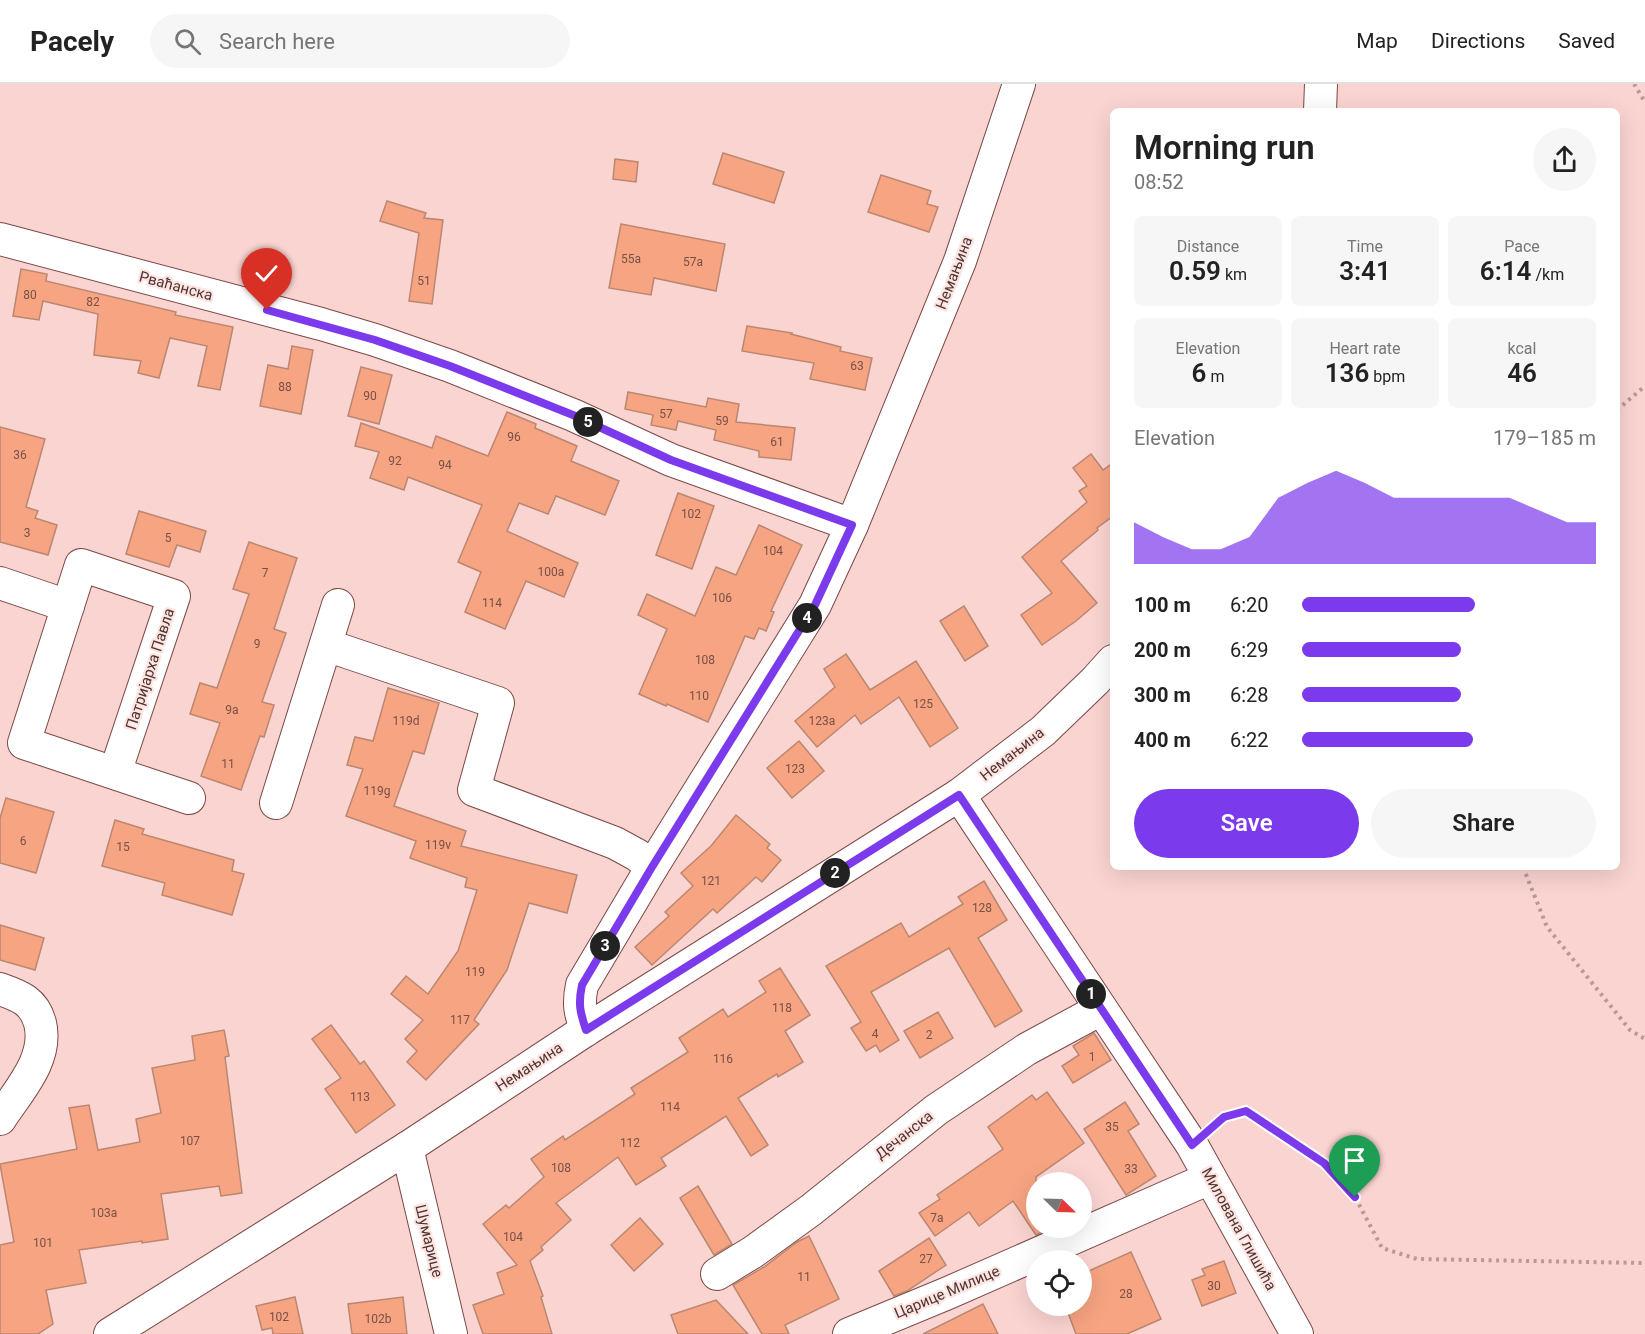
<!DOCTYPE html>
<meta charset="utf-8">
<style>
body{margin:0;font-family:Roboto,sans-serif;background:#f6f6f6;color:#222;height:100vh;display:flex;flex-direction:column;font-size:22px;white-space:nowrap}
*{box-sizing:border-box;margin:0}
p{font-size:20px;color:#767676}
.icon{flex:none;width:33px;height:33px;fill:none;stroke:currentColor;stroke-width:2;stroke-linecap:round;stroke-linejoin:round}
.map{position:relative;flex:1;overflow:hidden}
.panel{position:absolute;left:1110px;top:24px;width:510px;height:762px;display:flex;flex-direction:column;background:#fff;border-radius:9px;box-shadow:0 6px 24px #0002}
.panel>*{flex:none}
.needle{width:39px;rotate:113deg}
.controls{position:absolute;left:1026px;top:1088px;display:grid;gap:12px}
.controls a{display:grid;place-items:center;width:66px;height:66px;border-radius:50%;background:#fff;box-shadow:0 6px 24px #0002;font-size:30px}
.pin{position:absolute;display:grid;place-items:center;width:51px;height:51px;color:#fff;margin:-62px -26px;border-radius:50% 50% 50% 0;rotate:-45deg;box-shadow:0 0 6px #0007}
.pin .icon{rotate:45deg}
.km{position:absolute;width:30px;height:30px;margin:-15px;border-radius:50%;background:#222;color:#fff;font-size:16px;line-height:30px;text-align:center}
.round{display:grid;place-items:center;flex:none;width:63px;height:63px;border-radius:32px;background:#f6f6f6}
.headline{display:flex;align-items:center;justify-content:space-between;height:102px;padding:0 24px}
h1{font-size:33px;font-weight:600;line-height:45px}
.stats{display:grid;grid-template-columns:repeat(3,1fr);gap:9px;height:102px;padding:6px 24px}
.stats div{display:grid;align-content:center;border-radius:9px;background:#f6f6f6;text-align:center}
.stats b{font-size:26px;font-weight:600}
.stats small{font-size:16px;font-weight:400}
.stats p{font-size:16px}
.chart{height:168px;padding:12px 24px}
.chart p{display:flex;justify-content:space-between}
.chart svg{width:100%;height:108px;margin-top:6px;fill:#7c3aed;opacity:.7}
.cta{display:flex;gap:12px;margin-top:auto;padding:12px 24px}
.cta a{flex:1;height:69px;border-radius:36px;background:#7c3aed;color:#fff;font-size:24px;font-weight:600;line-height:69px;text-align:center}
.cta a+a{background:#f6f6f6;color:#222}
ul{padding:0 24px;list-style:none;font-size:20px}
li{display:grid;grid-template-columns:96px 72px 1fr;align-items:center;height:45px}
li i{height:15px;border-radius:8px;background:#7c3aed}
header{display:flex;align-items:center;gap:36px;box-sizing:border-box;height:84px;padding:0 30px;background:#fff;border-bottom:2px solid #e0e0e0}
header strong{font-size:28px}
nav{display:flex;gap:33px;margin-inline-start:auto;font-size:21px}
.search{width:420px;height:54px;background:#f6f6f6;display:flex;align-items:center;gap:15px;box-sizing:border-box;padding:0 21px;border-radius:33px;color:#767676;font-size:22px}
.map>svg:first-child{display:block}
</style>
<header>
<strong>Pacely</strong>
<div class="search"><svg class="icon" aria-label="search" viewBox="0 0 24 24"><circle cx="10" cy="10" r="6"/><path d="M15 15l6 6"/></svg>Search here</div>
<nav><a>Map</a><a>Directions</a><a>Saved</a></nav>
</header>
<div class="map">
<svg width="1645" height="1250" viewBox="0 0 1645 1250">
<rect width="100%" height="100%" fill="#fad4d1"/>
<g fill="#f7a482" stroke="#bb8771" stroke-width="1.5">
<path d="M723,69L784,88L774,119L713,100Z"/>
<path d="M615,75L638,78L636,98L613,95Z"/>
<path d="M881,91L931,107L927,120L938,123L929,148L868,128Z"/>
<path d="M387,117L426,129L424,134L443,136L432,220L409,217L419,149L380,137Z"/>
<path d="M621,140L725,160L716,207L654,194L651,211L609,204Z"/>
<path d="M21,185L47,190L46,197L176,228L175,231L233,243L220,306L198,302L207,262L170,254L159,294L138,289L141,277L94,271L98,230L43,217L39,236L13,232Z"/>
<path d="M747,242L792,249L791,250L841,263L840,267L872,274L865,306L810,295L814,279L742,267Z"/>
<path d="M292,262L313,266L301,330L260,322L268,281L288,285Z"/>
<path d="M361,283L392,291L379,340L348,332Z"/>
<path d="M628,308L706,323L708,314L739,320L736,338L795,344L791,376L759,373V367L714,356L716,346L678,337L676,346L651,341L653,331L625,325Z"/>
<path d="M507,328L536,340L535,344L577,362L571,377L619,397L605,431L556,412L548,430L519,419L507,447L578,479L564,513L526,497L505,545L465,528L481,488L458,478L482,421L408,393L404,406L370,394L379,368L355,362L361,339L432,364L436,352L488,372Z"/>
<path d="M0,343L45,355L26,423L38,427L35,434L57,441L48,471L0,458Z"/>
<path d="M1091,370L1103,386L1113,379V432L1097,444L1098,446L1061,477L1097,519L1076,537L1042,561L1021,531L1052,509L1022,473L1087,418L1079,407L1087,402L1073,384Z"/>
<path d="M678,409L714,422L692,485L656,471Z"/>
<path d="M139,427L206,447L200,468L177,461L169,483L126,470Z"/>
<path d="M759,441L802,461L771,527L774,528L766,547L759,544L754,555L745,552L708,638L667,620L666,622L639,610L667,545L638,531L647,510L695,532L716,483L736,491Z"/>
<path d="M249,458L297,474L274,545L286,549L262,618L274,621L264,653L260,652L241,706L201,692L220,639L190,630L200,599L217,604L249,510L233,505Z"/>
<path d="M964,522L988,562L965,577L940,537Z"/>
<path d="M846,570L870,606L916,577L958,644L930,663L899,613L861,640L855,631L817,663L795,637L835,603L824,585Z"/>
<path d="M388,604L439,619L424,670L413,667L394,722L466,747L461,762L577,791L567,829L529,819L507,886L474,936L479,940L426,996L407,978L417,967L405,955L423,936L391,910L406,892L428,910L458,867L477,806L465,803L467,794L410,774L416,757L346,732L363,685L347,681L355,653L373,657Z"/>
<path d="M799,657L824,687L792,714L767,684Z"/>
<path d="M6,714L54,728L36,789L0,779V734Z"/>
<path d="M736,731L770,760L767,764L781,776L762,798L756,793L717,829L713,825L652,881L635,863L669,832L665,828L693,802L681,789L711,762Z"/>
<path d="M115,736L144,745L142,750L234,776L232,787L244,790L232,831L162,811L165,799L102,782Z"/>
<path d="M984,797L1007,836L978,854L1022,927L995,943L949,864L871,908L899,956L880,968L876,961L866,967L851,944L861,938L826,882L901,839L909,853L963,820L958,813Z"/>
<path d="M0,841L44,854L35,886L0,876Z"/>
<path d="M780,884L810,931L785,947L803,978L778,993L777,990L738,1014L768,1061L751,1072L726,1032L661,1074L666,1082L636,1101L618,1073L556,1119L571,1136L541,1163L543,1166L530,1177L543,1212L541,1213L552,1250H483L473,1221L504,1210L497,1189L517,1181L483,1140L506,1121L509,1124L544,1093L531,1075L563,1052L565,1056L635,1010L631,1004L688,968L679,954L723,925L728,933L766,908L759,897Z"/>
<path d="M938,928L953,954L920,974L904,947Z"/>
<path d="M331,941L360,980L364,977L395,1021L356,1049L325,1005L341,994L312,955Z"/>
<path d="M224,946L229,972L225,973L242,1109L221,1112L219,1102L161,1110L168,1155L142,1159V1157L79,1166L86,1199L46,1206L53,1240L38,1250H0V1161L14,1158L0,1080L77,1065L69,1024L89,1021L98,1066L140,1058L136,1035L161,1029L152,984L195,976L192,952Z"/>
<path d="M1094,949L1111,976L1073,999L1062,982L1079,971L1073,962Z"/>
<path d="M1047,1008L1084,1059L1036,1093V1143H1054L1036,1151L1013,1117L979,1142L969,1128L935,1152L919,1129L940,1115L937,1111L1003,1065L988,1043L1032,1011L1036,1016Z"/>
<path d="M1125,1018L1139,1040L1128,1047L1156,1092L1126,1111L1084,1045Z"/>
<path d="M698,1102L732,1160L714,1171L680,1114Z"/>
<path d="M640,1134L663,1160L634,1187L611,1161Z"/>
<path d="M809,1152L839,1215L785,1241L789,1250H762L733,1201L764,1183L797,1158Z"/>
<path d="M929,1154L946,1181L907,1207L894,1212L879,1187Z"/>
<path d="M1131,1168L1161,1235L1127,1250H1076L1065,1221H1082V1190Z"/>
<path d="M1224,1177L1236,1209L1202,1222L1192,1196L1205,1191L1202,1185Z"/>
<path d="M295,1213L303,1250H273L272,1244L262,1246L256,1222Z"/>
<path d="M403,1213L407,1250H352L348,1220Z"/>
<path d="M716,1216L748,1250H678L671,1231Z"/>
<path d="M983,1220L998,1250H923Z"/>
</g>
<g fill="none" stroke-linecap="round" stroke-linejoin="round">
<defs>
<g id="minor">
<path d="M1320,27L1321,0"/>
<path d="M0,155L321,240L375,256L450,282L573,331L671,376L852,441"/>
<path d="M0,499L68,522"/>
<path d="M326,561L498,619L474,706L615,759L637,771L652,783"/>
<path d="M115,689L174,512L81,481L24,659L189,714"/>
<path d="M959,711L1192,1061L1297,1250"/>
<path d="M276,719L338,521"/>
<path d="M0,905C20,912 34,917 40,939C49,975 18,1007 0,1035"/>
<path d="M586,946C580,928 578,920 582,901L652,783L815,521L852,441L960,177L1019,0"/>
<path d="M407,1064L451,1250"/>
<path d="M717,1190L753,1168L811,1126L936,1026L1027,965L1101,925"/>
<path d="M110,1250L407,1064L586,946L959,711L1043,647L1095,597L1113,577"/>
<path d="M849,1250L948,1209L1210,1094"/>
</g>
</defs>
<use href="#minor" stroke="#7c4846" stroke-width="34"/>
<g stroke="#b99896" stroke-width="4" stroke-dasharray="3 4.5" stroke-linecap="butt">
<path d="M1634,0L1645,18"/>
<path d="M1617,326L1645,302"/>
<path d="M1523,783L1547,843L1630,946L1645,955"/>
<path d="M1212,1044L1224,1033L1246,1027L1325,1079L1355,1113L1382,1164L1417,1175L1645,1179"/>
</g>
<use href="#minor" stroke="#fff" stroke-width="32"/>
</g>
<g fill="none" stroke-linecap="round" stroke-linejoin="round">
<defs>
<path id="route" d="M267,226L375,256L450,282L573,331L671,376L852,441L815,521L652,783L582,901C578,920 580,928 586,946L959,711L1192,1061L1224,1033L1246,1027L1324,1079L1355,1113"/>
</defs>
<use href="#route" stroke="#fff" stroke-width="12"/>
<use href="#route" stroke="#7c3aed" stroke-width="8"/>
</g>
<g text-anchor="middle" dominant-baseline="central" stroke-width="4.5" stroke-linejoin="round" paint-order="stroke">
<g font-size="12" fill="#785147">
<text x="631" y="175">55a</text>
<text x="693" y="178">57a</text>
<text x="424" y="197">51</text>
<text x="30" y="211">80</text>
<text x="93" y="218">82</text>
<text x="857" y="282">63</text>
<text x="285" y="303">88</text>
<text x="370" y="312">90</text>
<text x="666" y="330">57</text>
<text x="722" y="337">59</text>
<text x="514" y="353">96</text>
<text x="777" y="358">61</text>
<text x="20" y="371">36</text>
<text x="395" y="377">92</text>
<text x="445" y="381">94</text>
<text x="691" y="430">102</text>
<text x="27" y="449">3</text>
<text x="168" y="454">5</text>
<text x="773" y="467">104</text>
<text x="551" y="488">100a</text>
<text x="265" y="489">7</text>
<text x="722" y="514">106</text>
<text x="492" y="519">114</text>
<text x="257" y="560">9</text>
<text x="705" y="576">108</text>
<text x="699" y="612">110</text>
<text x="923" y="620">125</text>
<text x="232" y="626">9a</text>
<text x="406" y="637">119d</text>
<text x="822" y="637">123a</text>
<text x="228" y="680">11</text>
<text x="795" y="685">123</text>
<text x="377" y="707">119g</text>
<text x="23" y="757">6</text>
<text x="438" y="761">119v</text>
<text x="123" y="763">15</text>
<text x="711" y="797">121</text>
<text x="982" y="824">128</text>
<text x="475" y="888">119</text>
<text x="782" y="924">118</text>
<text x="460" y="936">117</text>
<text x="875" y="950">4</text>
<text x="929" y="951">2</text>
<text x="1092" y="973">1</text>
<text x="723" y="975">116</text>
<text x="360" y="1013">113</text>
<text x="670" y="1023">114</text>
<text x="1112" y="1043">35</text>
<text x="190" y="1057">107</text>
<text x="630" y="1059">112</text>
<text x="561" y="1084">108</text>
<text x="1131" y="1085">33</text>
<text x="104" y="1129">103a</text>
<text x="937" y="1134">7a</text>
<text x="513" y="1153">104</text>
<text x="43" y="1159">101</text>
<text x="926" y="1175">27</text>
<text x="804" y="1193">11</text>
<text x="1214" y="1202">30</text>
<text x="1126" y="1210">28</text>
<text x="279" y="1233">102</text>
<text x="378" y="1235">102b</text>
</g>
<g font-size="15" fill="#4d3533" stroke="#fee5e2">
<text transform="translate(954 189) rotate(-69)">Немањина</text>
<text transform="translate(176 202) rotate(15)">Рваћанска</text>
<text transform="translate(150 585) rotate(-72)">Патријарха Павла</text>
<text transform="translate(1012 670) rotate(-38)">Немањина</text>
<text transform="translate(529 983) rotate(-33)">Немањина</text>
<text transform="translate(904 1051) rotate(-38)">Дечанска</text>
<text transform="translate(1239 1145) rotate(61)">Милована Глишића</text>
<text transform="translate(429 1157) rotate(76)">Шумарице</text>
<text transform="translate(947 1208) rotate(-23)">Царице Милице</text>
</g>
</g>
</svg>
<div class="controls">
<a><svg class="needle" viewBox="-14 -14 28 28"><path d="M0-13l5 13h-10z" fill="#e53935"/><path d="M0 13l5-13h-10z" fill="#767676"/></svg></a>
<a><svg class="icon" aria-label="locate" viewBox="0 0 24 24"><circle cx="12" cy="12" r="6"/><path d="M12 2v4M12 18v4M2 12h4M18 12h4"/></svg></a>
</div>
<div class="pin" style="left:1355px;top:1113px;background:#1e9e55"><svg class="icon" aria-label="arrive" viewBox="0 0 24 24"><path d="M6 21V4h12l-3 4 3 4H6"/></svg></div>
<div class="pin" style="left:267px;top:226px;background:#d93025"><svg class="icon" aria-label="check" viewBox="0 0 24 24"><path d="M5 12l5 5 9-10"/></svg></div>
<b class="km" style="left:1091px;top:910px">1</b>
<b class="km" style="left:835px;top:789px">2</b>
<b class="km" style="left:605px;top:862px">3</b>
<b class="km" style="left:807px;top:534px">4</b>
<b class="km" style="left:588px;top:338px">5</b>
<section class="panel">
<div class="headline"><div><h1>Morning run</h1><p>08:52</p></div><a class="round"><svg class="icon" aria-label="share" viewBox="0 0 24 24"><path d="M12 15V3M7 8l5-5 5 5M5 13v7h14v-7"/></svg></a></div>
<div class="stats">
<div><p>Distance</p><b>0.59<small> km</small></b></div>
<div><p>Time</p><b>3:41</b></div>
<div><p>Pace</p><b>6:14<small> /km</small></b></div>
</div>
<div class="stats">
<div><p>Elevation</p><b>6<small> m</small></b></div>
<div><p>Heart rate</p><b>136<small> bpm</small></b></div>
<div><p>kcal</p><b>46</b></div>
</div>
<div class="chart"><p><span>Elevation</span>179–185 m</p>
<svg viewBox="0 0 160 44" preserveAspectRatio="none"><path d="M0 44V27L10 33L20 38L30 38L40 33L50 17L60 11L70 6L80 11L90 17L100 17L110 17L120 17L130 17L140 22L150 27L160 27V44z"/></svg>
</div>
<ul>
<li><b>100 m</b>6:20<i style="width:59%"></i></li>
<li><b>200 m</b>6:29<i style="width:54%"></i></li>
<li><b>300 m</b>6:28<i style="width:54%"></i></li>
<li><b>400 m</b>6:22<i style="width:58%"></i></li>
</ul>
<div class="cta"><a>Save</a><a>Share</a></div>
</section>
</div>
